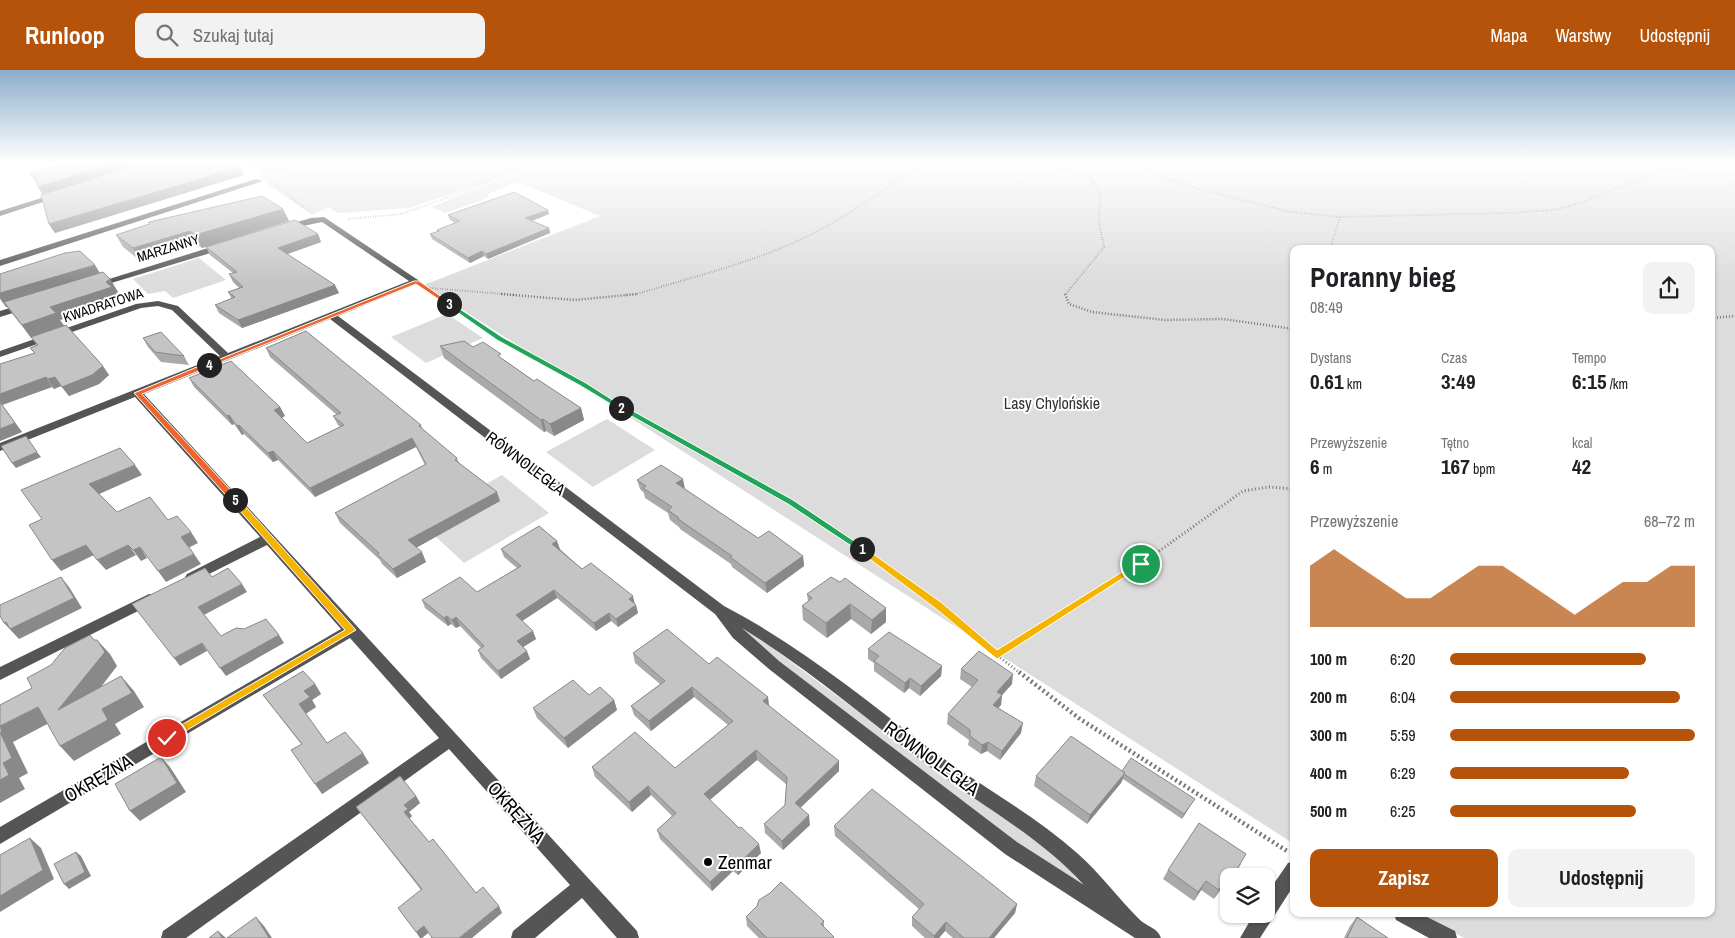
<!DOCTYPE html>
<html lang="pl">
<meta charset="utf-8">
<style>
body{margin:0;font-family:"Archivo Narrow",sans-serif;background:#f2f2f2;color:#202124;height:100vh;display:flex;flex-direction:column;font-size:19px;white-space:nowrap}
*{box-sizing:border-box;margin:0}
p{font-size:16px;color:#757577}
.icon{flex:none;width:28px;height:28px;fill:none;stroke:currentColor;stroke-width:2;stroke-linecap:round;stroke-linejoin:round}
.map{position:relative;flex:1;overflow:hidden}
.panel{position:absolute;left:1290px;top:175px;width:425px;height:672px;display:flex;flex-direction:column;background:#fff;border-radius:10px;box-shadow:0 1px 4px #0004}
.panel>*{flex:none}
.tools{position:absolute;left:1220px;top:798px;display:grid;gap:10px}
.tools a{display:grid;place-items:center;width:55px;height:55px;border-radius:10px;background:#fff;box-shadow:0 1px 4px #0004;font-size:25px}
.pin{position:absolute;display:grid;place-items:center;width:42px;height:42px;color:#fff;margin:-21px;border:2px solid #fff;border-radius:50%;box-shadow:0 1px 5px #0007}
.km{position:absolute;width:25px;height:25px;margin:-12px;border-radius:50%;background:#222;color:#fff;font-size:14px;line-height:25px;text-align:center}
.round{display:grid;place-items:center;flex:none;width:52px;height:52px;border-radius:10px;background:#f2f2f2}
.summary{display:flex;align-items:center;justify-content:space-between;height:85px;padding:0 20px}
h1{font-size:28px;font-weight:700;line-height:38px}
.metrics{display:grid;grid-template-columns:repeat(3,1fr);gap:8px;height:85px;padding:5px 20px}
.metrics div{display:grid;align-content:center}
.metrics b{font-size:21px;font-weight:700}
.metrics small{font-size:14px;font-weight:400}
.metrics p{font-size:14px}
.chart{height:140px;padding:10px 20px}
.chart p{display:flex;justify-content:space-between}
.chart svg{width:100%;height:90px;margin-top:5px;fill:#b45309;opacity:.7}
.primary-button{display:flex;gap:10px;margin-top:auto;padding:10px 20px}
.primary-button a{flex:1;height:58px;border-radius:10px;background:#b45309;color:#fff;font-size:20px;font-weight:700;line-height:58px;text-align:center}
.primary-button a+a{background:#f2f2f2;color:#202124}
ul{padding:0 20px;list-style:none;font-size:16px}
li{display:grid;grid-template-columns:80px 60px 1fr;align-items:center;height:38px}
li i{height:12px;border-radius:6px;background:#b45309}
header{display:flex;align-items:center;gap:30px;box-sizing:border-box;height:70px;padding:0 25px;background:#b45309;color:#fff}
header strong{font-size:24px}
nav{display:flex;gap:28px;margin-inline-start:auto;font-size:18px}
.search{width:350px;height:45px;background:#f2f2f2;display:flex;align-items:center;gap:12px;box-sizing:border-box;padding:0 18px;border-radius:10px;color:#757577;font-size:19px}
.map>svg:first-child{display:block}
</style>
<header>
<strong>Runloop</strong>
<div class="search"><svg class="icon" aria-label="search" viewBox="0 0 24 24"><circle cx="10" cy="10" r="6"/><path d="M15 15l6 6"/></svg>Szukaj tutaj</div>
<nav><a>Mapa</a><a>Warstwy</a><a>Udostępnij</a></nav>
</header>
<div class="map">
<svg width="1735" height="868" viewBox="0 0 1735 868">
<rect width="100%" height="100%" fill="#fff"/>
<g fill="#dcdcdc">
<path d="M249,92H1735V868H1464L1419,844H1711V179H1294V774L424,215L600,146L518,112L488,124V128L445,143L432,137L502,108L408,138L338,143L329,137L312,145L270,116L258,105L264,103Z"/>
<path d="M199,188L226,210L173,228L165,221L148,224L133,209Z"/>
<path d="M447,244L483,268L426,293L391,267Z"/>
<path d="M607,349L655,380L593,417L546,382Z"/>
<path d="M502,405L549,443L464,493L419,451Z"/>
<path d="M747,559L918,686L1055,784L1103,831L1038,788L747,567L744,561Z"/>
</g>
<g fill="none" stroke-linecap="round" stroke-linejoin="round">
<g stroke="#777" stroke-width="2" stroke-dasharray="0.5 2" stroke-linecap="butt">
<path d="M258,92L273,102"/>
<path d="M1038,92L1090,106L1100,125L1099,152L1104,177L1065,225"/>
<path d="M1141,92L1166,109L1199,119L1286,141L1340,147L1509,143L1555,140L1580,133L1663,100L1732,92"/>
<path d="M270,103L294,92"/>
<path d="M274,113L304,137"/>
<path d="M348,149L401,144L472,119L526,92"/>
<path d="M1330,179L1340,147"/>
<path d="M430,218L516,225"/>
<path d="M427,219L436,225"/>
<path d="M625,225L637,224C695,206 756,192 810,165C852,144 887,116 927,92"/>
</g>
<g stroke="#777" stroke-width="2.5" stroke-dasharray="1 2" stroke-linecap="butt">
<path d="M434,224L499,269L584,314L646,353L718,392"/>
<path d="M501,224L575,230L637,224"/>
<path d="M1065,224L1069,234L1092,242L1165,250L1223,249L1294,259"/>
<path d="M1711,248L1735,246"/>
</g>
<g stroke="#777" stroke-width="3" stroke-dasharray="1 2.5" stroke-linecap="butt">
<path d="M716,391C772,422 829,454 881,492C929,527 973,567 1020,603"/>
<path d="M997,585L1141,494L1243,421L1269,417L1294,419"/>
</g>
<path stroke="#777" stroke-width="4.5" stroke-dasharray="2 3" stroke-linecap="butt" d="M1019,602L1080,649L1287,781"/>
<g fill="#555" fill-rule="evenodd">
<path d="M256,109L263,111L0,196V190Z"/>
<path d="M54,124L61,126L0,146V141Z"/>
<path d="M324,147L421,212L338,246L724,536C799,575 862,627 929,678C977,714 1032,743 1077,783C1100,803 1118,828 1139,849C1147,857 1157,857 1161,868H1135L1005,784L769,599L733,568L715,544L330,249L144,324L589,809L637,861L639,868H617L582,828L535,868H511L513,861L570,815L449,679L186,868H161L163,861L439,668L350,568L0,774V757L341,559L267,475L197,510H187L185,507L187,504L260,467L135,327L0,381V373L220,286L172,240L158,236L141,238L0,287V281L136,234L158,231L178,236L228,283L409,211L322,152L284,160L280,157L311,148ZM742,558C810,600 870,652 934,700C984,737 1041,768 1084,815L1017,772L779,591Z"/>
<path d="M224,173L228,176L227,178L98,217L95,218L90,215Z"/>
<path d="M26,233L29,234V238L0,247V241Z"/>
<path d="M149,524L154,525L156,529L154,533L0,610V597Z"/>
<path d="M1294,791V815L1260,868H1240L1254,844H1266V825L1288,793Z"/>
<path d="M1394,844H1421L1455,861L1457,868H1429L1396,850Z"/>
</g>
</g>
<g fill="#a9a9a9">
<path d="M240,97L244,105L55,163L49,154L43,124L38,117L37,114L35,112L30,104Z"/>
<path d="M283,139L289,151L202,178L196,174L141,191L123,177L116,165Z"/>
<path d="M549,144L532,151L549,158L550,163L488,189L484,186L470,193L432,169L430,164L438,162L437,160L455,153L450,150L448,145Z"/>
<path d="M318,164L321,172L287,184L339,223L242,258L219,243L215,235L232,229L228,222L239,218L233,212L229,204L233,203L210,185L206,177Z"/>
<path d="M100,203L110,209L118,222L116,223L120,230L60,250L64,256L109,305L99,314L69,326L61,316L54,319L52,317L2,335L22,362L0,371V294L34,283L30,278L37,275L7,237H6L0,229V204Z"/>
<path d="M143,268L184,286L189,295L161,292L148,277Z"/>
<path d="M440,276L473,277L503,289L534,311L581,338L584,350L554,366L546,361L544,362L444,288Z"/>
<path d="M266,278L421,355L423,360L457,388L459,393L500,431L416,478L426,492L397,508L382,494L380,490L340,453L335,443L425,395L416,377L315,427L278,390L273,392L244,364L242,365L234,354L232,355L194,317L189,308L280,337L285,346L282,348L307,373L340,357L338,355L333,346L337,345L270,287Z"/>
<path d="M637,410L685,419H684L758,468L803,486L804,496L767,523L732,497L731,494L680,459L679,457L670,450L668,443L645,428L644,423L640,419Z"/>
<path d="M501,479H560L582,499L634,533L638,543L618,557L611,551L596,561L557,528L522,551L536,569L523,577L530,589L501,609L481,588L478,580L481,578L460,556L456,558L451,554L448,556L425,538L422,530L477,522L517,498L504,487Z"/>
<path d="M840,512L886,538V552L871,564L851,549L827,568L803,550L802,536L808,531L807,524Z"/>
<path d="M868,579L942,596L941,606L920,626L909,618L904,623L874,601V593L868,589Z"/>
<path d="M633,583L709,594L768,627L769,636L839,691V701L800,738L810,755L783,780L765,763L764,754L785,735L787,715L757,690L710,730L761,783L738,805L733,801L712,821L660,769L657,760L672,746L651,725L632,742L595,707L592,697L675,698L728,655L694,627L651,661L634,645L631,636L660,614L635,593Z"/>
<path d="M961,599L1012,614L1002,625L1001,635L998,638L1021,663L1000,690L987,681L981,684L968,675L969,670L947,654L948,644L972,617L960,609Z"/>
<path d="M315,614L321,624L312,630L316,637L306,644L327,673L369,693L322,724L301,674L263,625Z"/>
<path d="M589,625L614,630L617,640L568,678L537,648L533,638Z"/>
<path d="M1122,701L1192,733L1182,749L1123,709L1121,713L1087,754L1034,716L1036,706Z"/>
<path d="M416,726L420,733L409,742L412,746L409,748L429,772L476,823L502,843L428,863L422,868H420L421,820L356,737Z"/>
<path d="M834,756L1017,834L1015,843L994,868H953L945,861L939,868H925L912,856V847L919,839L835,766Z"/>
<path d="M1241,794L1233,806H1229V813L1228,815L1225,813L1214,829L1201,820L1194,831L1163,809L1168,800Z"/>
<path d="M746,847L824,851V857L834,867V868H759L747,856Z"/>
<path d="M1357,847L1388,868H1344L1350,856Z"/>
</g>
<g fill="#898989">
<path d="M119,92H150L43,125L38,117Z"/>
<path d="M240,97L244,105L55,163L49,154Z"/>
<path d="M283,139L289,151L202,178L195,165Z"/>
<path d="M548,140L549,144L527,153L525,148Z"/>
<path d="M549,158L550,163L488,189L486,184Z"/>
<path d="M190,161L196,174L141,191L133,178Z"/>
<path d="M318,164L321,172L282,186L278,178Z"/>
<path d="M482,181L484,186L470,193L468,188Z"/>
<path d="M95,195L103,208L4,232L7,237H6L0,228V223Z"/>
<path d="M110,209L118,222L116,223L120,230L60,250L65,257L31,268L22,255L50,237L106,212Z"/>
<path d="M335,215L339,223L242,258L238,250Z"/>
<path d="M103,296L109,305L99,314L69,326L62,317Z"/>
<path d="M46,307L52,317L2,335L22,362L0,371V324Z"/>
<path d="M55,307L61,316L54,319L48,309Z"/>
<path d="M280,337L285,346L278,349L274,340Z"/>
<path d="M581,338L584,350L554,366L550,354Z"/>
<path d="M229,345L234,354L232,355L227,346Z"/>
<path d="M543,349L546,361L544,362L541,350Z"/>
<path d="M239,355L244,364L242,365L237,356Z"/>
<path d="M412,368L416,377L315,427L310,418Z"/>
<path d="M273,381L278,390L273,392L268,383Z"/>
<path d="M37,382L41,387L16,398L12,393Z"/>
<path d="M135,395L142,405L97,425L89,414Z"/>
<path d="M683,409L685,419L677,423L676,413Z"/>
<path d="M497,422L500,431L412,480L408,470Z"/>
<path d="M191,462L198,473L188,478L181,467Z"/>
<path d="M557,471L560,479L555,482L552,474Z"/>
<path d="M86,475L94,485L61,501L52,490Z"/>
<path d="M128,475L136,485L106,500L97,490Z"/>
<path d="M140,477L147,488L141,491L133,480Z"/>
<path d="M422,482L426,492L397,508L393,499Z"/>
<path d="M194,484L201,494L166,512L158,501Z"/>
<path d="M803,486L804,496L767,523L765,513Z"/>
<path d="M61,507L69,517L82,538L19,569L4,553Z"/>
<path d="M242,514L247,522L204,545L198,537Z"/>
<path d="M554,520L557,528L519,553L516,545Z"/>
<path d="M633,526L635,535L629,529Z"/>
<path d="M850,534L851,549L827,568L826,553Z"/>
<path d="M636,535L638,543L618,557L616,549Z"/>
<path d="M886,538V552L871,564L872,550Z"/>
<path d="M609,543L611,551L596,561L594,553Z"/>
<path d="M447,546L451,554L448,556L444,548Z"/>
<path d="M456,547L460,556L456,558L452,550Z"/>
<path d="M533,561L536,569L520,579L517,571Z"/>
<path d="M90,565L104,582L97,570L110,584L117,596L72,655L58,640L94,570Z"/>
<path d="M279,565L284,573L226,606L220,598Z"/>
<path d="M202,573L207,581L180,596L174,588Z"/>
<path d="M527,581L530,589L501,609L498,601Z"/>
<path d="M942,596L941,606L920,626L921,616Z"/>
<path d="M1013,604L1012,614L996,632L997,622Z"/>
<path d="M121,606L134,621L144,637L115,654L121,664L74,691L60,676L102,639Z"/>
<path d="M910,608L909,618L904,623L905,613Z"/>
<path d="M315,614L321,624L312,630L316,637L305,644L299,634L304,621Z"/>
<path d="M692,617L694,627L651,661L649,651Z"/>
<path d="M1002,625L1001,635L992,645L993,635Z"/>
<path d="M768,627L769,637L763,631Z"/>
<path d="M614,630L617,640L568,678L564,668Z"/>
<path d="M38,637L53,651L13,672L28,703L19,708L25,719L0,733V710L3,693L0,656Z"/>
<path d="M1023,653L1021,663L1000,690L1002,681Z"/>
<path d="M988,672L987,681L981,684L982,675Z"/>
<path d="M756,680L757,690L706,733L704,724Z"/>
<path d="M363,683L369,693L322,724L315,714Z"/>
<path d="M161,687L170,697L186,722L140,751L130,741Z"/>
<path d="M839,691V701L796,742L795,733Z"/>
<path d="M1125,703L1121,713L1087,754L1090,745Z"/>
<path d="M648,716L651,725L632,742L629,732Z"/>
<path d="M416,726L420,733L409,742L412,746L409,749L404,742V735Z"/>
<path d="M1195,729L1192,733L1182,749L1184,744Z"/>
<path d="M809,745L810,755L783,780L782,771Z"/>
<path d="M30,768L41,778L54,809L0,842V826Z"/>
<path d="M759,774L761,783L738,805L736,796Z"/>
<path d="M76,782L81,786L91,806L69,819L64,814Z"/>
<path d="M732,792L733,801L712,821L710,812Z"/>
<path d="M1229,804L1225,813L1214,829L1219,820Z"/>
<path d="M1206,811L1201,820L1194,831L1198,822Z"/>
<path d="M1017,834L1015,843L994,868H989Z"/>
<path d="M499,836L502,843L472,868H459Z"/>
<path d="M256,847L264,856L272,868H269Z"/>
<path d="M946,852L945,861L939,868H934V866Z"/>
<path d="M424,856L428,863L422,868H420L416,862Z"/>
<path d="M218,861L226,868H222Z"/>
</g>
<g fill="#c4c4c4" stroke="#898989">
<path d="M68,92H119L38,117L36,108L30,104Z"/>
<path d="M144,92H231L240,97L49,154L41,125Z"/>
<path d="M514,122L548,140L525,148L549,158L486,184L482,181L468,188L430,164L439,161L437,160L460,151L448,145Z"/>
<path d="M262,126L283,139L195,165L190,161L133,178L116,165L149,154V152Z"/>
<path d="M295,150L318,164L278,178L335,215L238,250L215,235L235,227L228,222L243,217L229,204L237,202L206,177Z"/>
<path d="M80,181L95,195L0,223V204L65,183Z"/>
<path d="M103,202L110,209L106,212L112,217L50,237L56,243L22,255L4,232Z"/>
<path d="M66,255L103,296L92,305L62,317L55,307L48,309L46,307L0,324V294L35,283L30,278L38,275L31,267Z"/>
<path d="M306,261L421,355L419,356L457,388L455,390L497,422L408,470L422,482L393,499L377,484L379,483L335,443L426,394L412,368L310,418L273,381L268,383L239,355L237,356L229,345L227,346L189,308L231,291L280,337L274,340L307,373L344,355L333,346L341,343L266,278Z"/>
<path d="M161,262L184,286L155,282L143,268Z"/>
<path d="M464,271L473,277L483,272L501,284L498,286L534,311L537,309L581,338L550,354L543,349L541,350L440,276Z"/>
<path d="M0,332L15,353L0,359Z"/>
<path d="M26,366L37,382L12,393L1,376Z"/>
<path d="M120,378L135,395L89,414L117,442L150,427L168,450L177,446L191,462L181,467L194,484L158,501L140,477L133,480L128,475L97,490L86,475L52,490L29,455L42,449L21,420Z"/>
<path d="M661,395L683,409L676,413L758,468L769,461L803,486L765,513L730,487L732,486L678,449L679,448L668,440L672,437L643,418L646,416L637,410Z"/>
<path d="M539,456L557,471L552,474L582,499L591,493L633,526L629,529L636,535L616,549L609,543L594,553L554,520L516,545L533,561L517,571L527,581L498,601L478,580L484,576L456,547L452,550L447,546L444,548L422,530L460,507L477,522L521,496L501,479Z"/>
<path d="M205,498L212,507L228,498L242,514L198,537L221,566L236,558L244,559L266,549L279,565L220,598L202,573L174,588L132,534Z"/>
<path d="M61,507L74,528L10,559L6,552L4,553L0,546V535Z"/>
<path d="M831,507L840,512L845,508L886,538L872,550L850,534L826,553L802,536L812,528L807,524Z"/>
<path d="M667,559L709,594L717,587L768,627L763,631L839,691L795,733L809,745L782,771L764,754L785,735L787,707L756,680L704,724L739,758L741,757L759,774L736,796L732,792L710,812L657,760L676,743L648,716L629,732L592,697L635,662L675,698L733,651L692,617L649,651L631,636L665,611L633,583Z"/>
<path d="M889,562L942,596L921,616L910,608L905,613L874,591L879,586L868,579Z"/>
<path d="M90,565L94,570H97L105,582L58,640L121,606L132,623L102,639L108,650L60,676L38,637L0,656V635L32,618L27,608L51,595L65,578Z"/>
<path d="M979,581L1013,604L997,622L1002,625L993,635L1023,653L1002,681L988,672L982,675L970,666V660L948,644L978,610L961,599Z"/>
<path d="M303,601L315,614L304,621L310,627L299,634L327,673L345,662L363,683L315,714L291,680L302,674L263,625Z"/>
<path d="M573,610L589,625L600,617L614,630L564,668L533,638Z"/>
<path d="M0,662L12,688L3,693L9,705L0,710Z"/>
<path d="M1071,666L1125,703L1090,745L1036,706Z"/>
<path d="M161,687L177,713L130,741L115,714Z"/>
<path d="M1131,688L1195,729L1184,744L1124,704L1125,703L1122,701Z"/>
<path d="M400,706L416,726L404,735L408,739L404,742L429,772L433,769L476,823L483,817L499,836L459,868H432L424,856L416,862L398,838L422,819L356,737Z"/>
<path d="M872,719L1017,834L989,868H964L946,852L934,866L912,847L924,834L834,756Z"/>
<path d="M1199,753L1246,784L1233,806L1229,804L1219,820L1206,811L1198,822L1168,800Z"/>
<path d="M30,768L43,800L0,826V785Z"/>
<path d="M76,782L85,802L64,814L54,794Z"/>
<path d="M781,812L824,851L821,854L834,867L833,868H767L746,847L757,836L759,830L770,823Z"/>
<path d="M256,847L269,868H227Z"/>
<path d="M1357,847L1388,868H1347Z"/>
<path d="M218,861L222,868H209Z"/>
</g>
<linearGradient id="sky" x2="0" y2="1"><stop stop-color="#8cadcc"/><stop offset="0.43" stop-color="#fff"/><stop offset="1" stop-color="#fff" stop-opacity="0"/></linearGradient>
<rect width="1735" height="214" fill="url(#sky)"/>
<path fill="#f5b400" stroke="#fff" d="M862,476L942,533L997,580L1138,492H1144L1145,494L997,589L935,538L859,481V477Z"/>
<path fill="#22a559" stroke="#fff" d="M619,336H624L793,430L866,479L865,481H859L788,434L619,339Z"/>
<path fill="#22a559" stroke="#fff" d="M447,233H451L502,267L586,313L625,338L619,339L581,316L497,270L447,235Z"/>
<path fill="#f0652b" stroke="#fff" d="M414,211H419L452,234L447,235L416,214L211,296L205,295Z"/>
<path fill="#f0652b" stroke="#fff" d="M209,292L212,295L211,296L142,324L238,428L239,430L235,433L232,432L134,323Z"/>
<path fill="#f5b400" stroke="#fff" d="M235,427L238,428L356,560L167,672L162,668L164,665L345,560L232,432L231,430Z"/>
<circle fill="#000" stroke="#fff" stroke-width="2" cx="708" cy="792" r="5"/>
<g text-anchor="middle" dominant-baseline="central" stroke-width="4" stroke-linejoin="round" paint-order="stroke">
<g font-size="14" fill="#000" stroke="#fff">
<text transform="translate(168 178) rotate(-17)">MARZANNY</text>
<text transform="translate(103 235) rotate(-18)">KWADRATOWA</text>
</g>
<g font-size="16" fill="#333" stroke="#fff">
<text x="1052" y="333">Lasy Chylońskie</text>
</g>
<g font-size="16" fill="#000" stroke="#fff">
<text transform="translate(526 393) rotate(37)">RÓWNOLEGŁA</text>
</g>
<g font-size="19" fill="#000" stroke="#fff">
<text transform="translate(932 688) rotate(36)">RÓWNOLEGŁA</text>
<text transform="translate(98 708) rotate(-30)">OKRĘŻNA</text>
<text transform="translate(517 742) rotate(48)">OKRĘŻNA</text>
</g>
<g font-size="19" fill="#000" stroke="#fff" text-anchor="start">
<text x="718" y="792">Zenmar</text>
</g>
</g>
</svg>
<div class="tools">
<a><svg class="icon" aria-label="layers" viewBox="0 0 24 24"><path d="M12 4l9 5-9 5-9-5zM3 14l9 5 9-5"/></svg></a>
</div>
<div class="pin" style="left:1141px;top:494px;background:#1e9e55"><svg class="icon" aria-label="arrive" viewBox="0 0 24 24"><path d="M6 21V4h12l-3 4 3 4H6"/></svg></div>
<div class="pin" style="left:167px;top:668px;background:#d93025"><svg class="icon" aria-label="check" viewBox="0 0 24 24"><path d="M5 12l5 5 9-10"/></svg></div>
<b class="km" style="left:862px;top:479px">1</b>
<b class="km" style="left:621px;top:338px">2</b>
<b class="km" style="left:449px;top:234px">3</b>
<b class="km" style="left:209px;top:295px">4</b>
<b class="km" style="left:235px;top:430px">5</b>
<section class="panel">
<div class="summary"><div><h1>Poranny bieg</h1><p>08:49</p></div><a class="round"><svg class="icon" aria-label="share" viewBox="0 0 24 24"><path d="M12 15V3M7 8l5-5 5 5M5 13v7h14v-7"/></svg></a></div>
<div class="metrics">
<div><p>Dystans</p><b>0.61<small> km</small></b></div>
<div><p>Czas</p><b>3:49</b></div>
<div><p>Tempo</p><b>6:15<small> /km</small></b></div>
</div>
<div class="metrics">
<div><p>Przewyższenie</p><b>6<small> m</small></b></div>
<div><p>Tętno</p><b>167<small> bpm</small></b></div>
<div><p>kcal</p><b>42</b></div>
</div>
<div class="chart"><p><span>Przewyższenie</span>68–72 m</p>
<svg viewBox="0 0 160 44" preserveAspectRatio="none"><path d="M0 44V14L10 6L20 14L30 22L40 30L50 30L60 22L70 14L80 14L90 22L100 30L110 38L120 30L130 22L140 22L150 14L160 14V44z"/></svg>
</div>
<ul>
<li><b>100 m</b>6:20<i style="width:80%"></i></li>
<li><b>200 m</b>6:04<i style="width:94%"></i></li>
<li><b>300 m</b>5:59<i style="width:100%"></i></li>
<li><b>400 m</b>6:29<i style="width:73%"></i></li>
<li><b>500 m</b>6:25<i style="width:76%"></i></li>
</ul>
<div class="primary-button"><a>Zapisz</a><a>Udostępnij</a></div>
</section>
</div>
